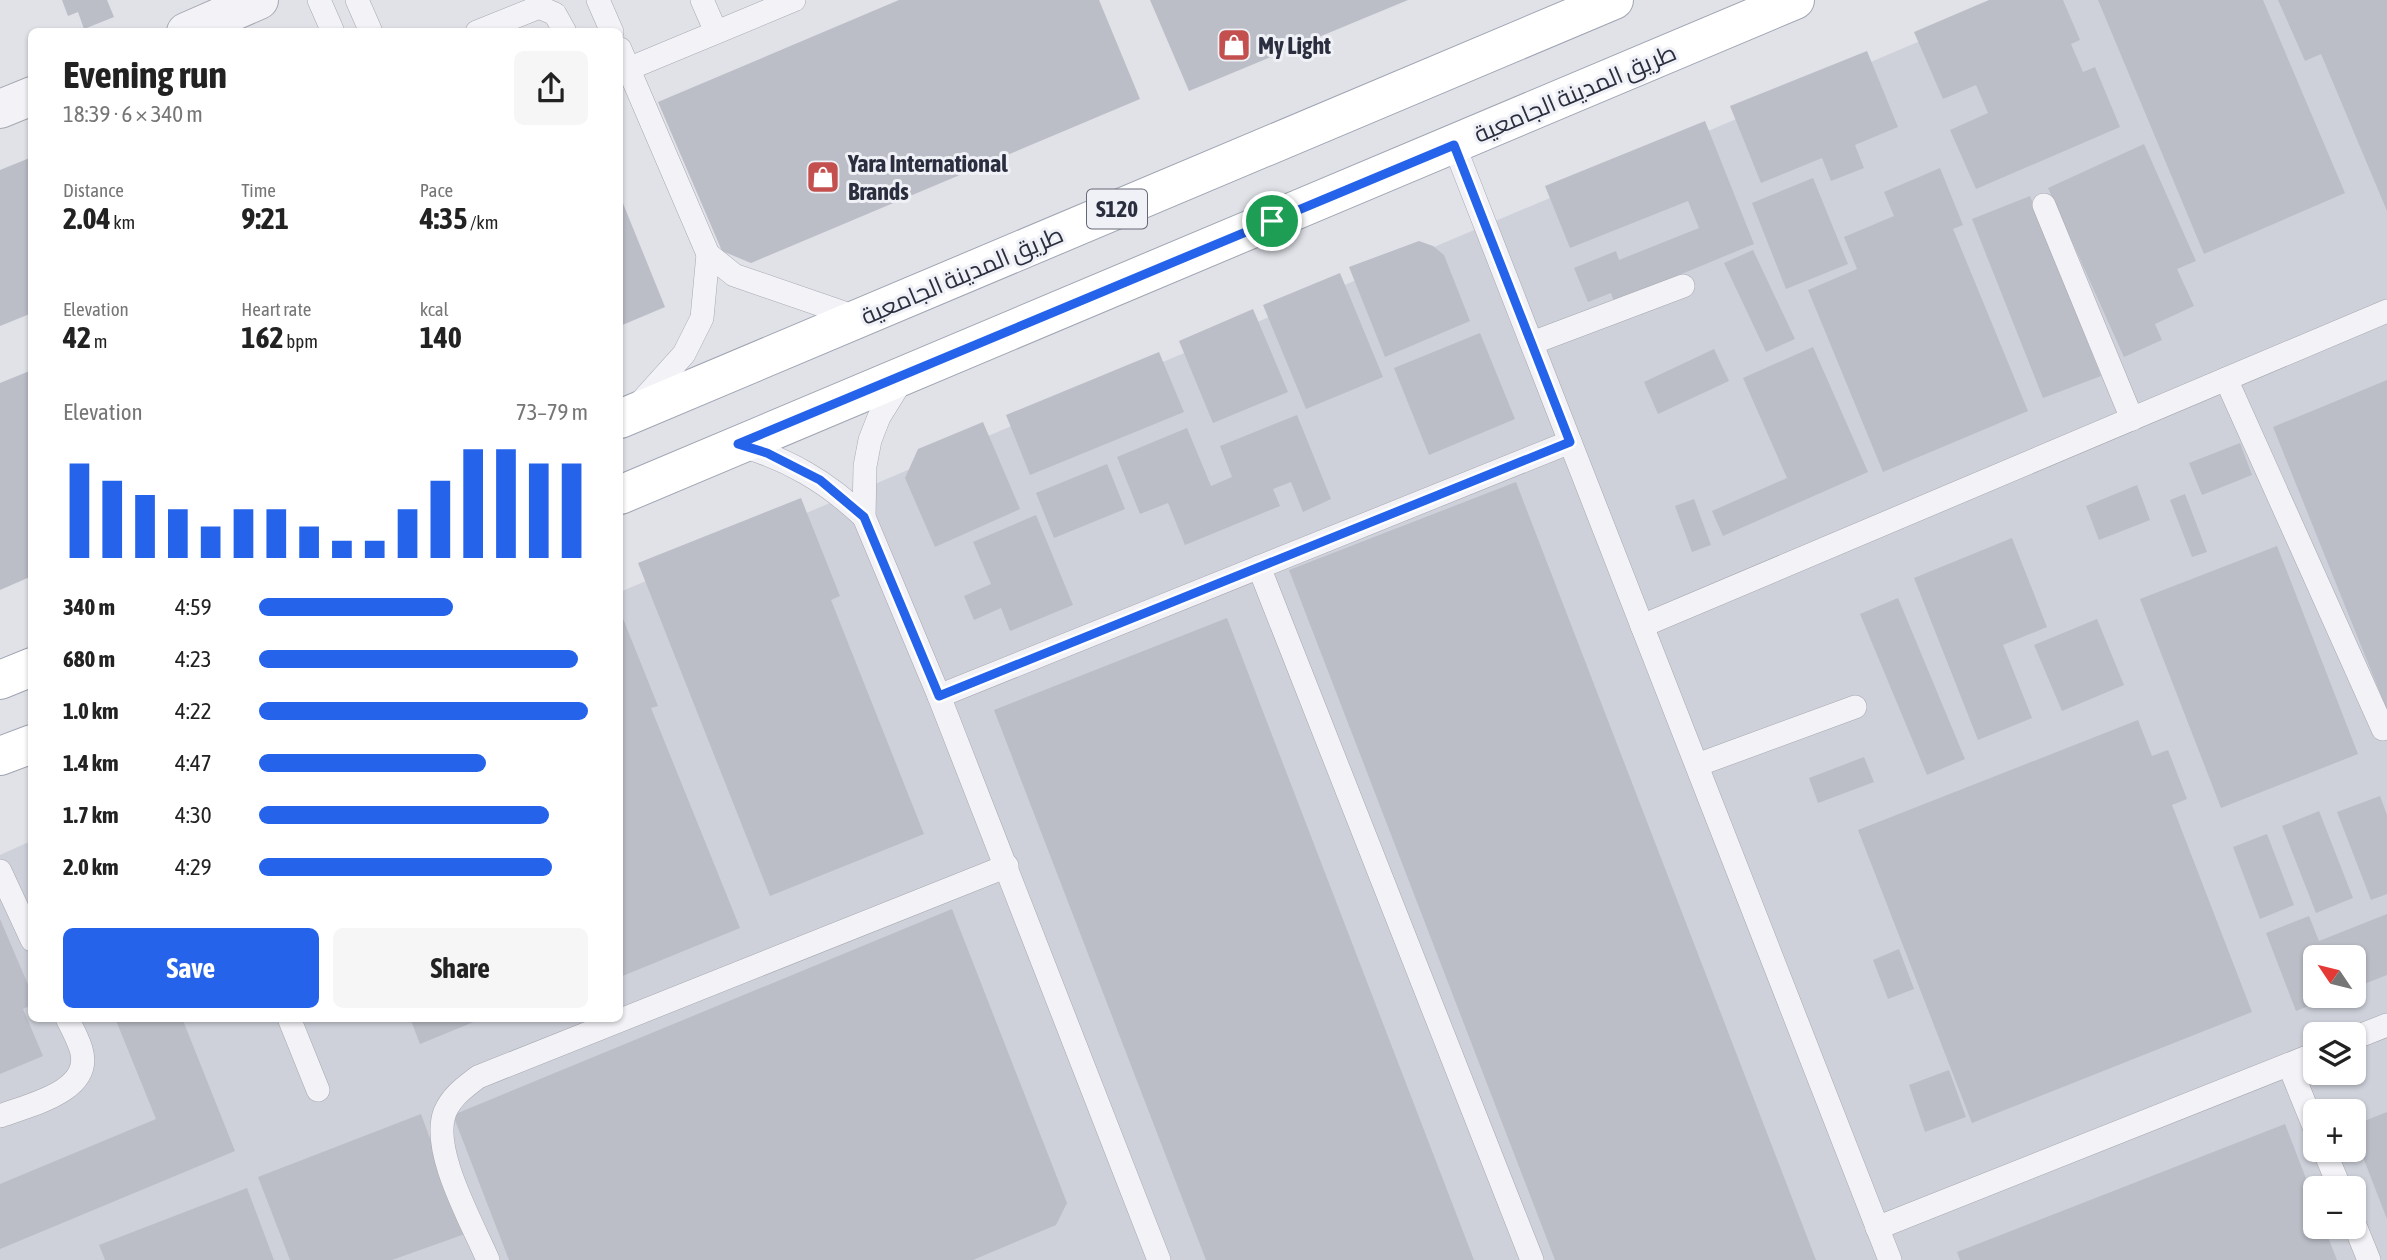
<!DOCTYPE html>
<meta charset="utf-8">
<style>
body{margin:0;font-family:"Asap Condensed",Cairo,sans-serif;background:#f6f6f6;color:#222;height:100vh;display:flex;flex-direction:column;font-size:26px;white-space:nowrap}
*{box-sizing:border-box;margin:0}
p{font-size:23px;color:#767676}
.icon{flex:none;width:38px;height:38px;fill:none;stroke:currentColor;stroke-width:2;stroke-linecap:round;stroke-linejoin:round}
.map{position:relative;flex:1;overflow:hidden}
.sheet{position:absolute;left:28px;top:28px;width:595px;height:994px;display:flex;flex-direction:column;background:#fff;border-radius:10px;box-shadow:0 2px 5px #0004}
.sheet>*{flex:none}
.needle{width:46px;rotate:305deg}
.buttons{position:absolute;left:2303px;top:945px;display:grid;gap:14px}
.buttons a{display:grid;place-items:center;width:63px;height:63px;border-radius:10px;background:#fff;box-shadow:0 2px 5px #0004;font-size:35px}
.pin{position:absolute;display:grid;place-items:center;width:60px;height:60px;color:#fff;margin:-30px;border:4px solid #fff;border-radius:50%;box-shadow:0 2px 7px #0007}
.round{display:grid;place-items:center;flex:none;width:74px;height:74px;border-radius:10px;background:#f6f6f6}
.head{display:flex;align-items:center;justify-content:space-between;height:119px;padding:0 35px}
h1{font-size:38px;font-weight:700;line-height:52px}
.stats{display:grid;grid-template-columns:repeat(3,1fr);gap:10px;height:119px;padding:7px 35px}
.stats div{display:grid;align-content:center}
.stats b{font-size:30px;font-weight:700}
.stats small{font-size:19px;font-weight:400}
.stats p{font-size:19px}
.chart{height:196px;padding:14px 35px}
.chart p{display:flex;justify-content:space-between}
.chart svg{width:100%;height:126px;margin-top:7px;stroke:#2563eb;stroke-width:6}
.cta{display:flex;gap:14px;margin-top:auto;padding:14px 35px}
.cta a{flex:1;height:80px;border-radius:10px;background:#2563eb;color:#fff;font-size:28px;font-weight:700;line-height:80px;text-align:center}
.cta a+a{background:#f6f6f6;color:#222}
ul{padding:0 35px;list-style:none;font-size:23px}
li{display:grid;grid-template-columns:112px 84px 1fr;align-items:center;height:52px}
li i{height:18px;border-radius:9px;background:#2563eb}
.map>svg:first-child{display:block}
</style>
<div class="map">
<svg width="2387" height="1260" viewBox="0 0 2387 1260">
<rect width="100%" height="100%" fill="#e0e2e8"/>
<path fill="#ced1da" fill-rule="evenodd" d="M2017,0H2387V1260H0V855L31,841L32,1018H620V592ZM2315,957H2354V996H2315ZM2315,1034H2354V1073H2315ZM2315,1111H2354V1150H2315ZM2315,1188H2354V1227H2315Z"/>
<g fill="#bbbdc7">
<path d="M62,0H107L114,17L84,29L78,12L68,16Z"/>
<path d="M899,0H1099L1140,99L751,263L722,251L658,102Z"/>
<path d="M1150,0H1408L1189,91Z"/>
<path d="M1989,0H2063L2080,40L2071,44L2083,72L2095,67L2120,127L1976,189L1950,130L1988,113L1976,85L1943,99L1914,32Z"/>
<path d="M2098,0H2263L2345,193L2204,254Z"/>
<path d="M2278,0H2387V211L2321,54L2305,61Z"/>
<path d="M1867,51L1898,127L1855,145L1864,168L1831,181L1822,158L1761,183L1730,106Z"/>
<path d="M1705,121L1754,244L1614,302L1611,293L1588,302L1574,268L1616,251L1619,260L1699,228L1688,201L1570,248L1545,186Z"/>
<path d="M2144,144L2196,261L2177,269L2194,306L2155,324L2162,340L2124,357L2048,188Z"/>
<path d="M32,157V313L0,326V170Z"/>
<path d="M1940,168L1963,225L1953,229L2028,411L1883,472L1808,290L1857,269L1844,237L1894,216L1884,192Z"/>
<path d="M1813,178L1848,264L1786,289L1752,203Z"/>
<path d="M620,196L665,307L620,326Z"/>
<path d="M2030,196L2101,376L2043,398L1972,219Z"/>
<path d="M1419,241L1433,246L1444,255L1470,321L1385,357L1349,267Z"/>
<path d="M1753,250L1795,339L1766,352L1724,263Z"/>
<path d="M1340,273L1383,377L1306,409L1263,305Z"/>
<path d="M1253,309L1288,392L1213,423L1179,341Z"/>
<path d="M1480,333L1515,419L1429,455L1394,368Z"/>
<path d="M1813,347L1868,472L1723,536L1712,511L1787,478L1743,378Z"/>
<path d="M1714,349L1729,381L1658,414L1644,382Z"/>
<path d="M1159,352L1184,412L1030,475L1006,415Z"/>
<path d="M32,370V576L0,590V383Z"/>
<path d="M2387,380V710L2273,427Z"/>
<path d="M1297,415L1331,499L1303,512L1291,482L1273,489L1280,506L1185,545L1168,503L1140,514L1117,457L1187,428L1211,486L1232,477L1220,446Z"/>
<path d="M983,422L1020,509L935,547L905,478L918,449Z"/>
<path d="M2240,443L2252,475L2202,495L2189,463Z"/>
<path d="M1107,464L1125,509L1054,538L1036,493Z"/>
<path d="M1516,482L1816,1260H1555L1289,570Z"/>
<path d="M2137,485L2150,520L2099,540L2086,506Z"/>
<path d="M2185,494L2207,552L2192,557L2170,500Z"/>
<path d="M801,498L840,596L831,600L924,834L770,896L638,563Z"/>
<path d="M1694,499L1711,545L1692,552L1675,506Z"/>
<path d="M1036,515L1073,605L1010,631L1001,608L974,620L964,596L991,584L973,542Z"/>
<path d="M2012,538L2047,627L2003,645L2032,718L1978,740L1914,578Z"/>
<path d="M2277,546L2358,754L2221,808L2140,599Z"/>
<path d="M1898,598L1965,759L1927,775L1860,614Z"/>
<path d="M620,611L658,706L651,708L740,928L620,977Z"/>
<path d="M1227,618L1474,1260H1206L994,710Z"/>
<path d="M2097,619L2124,685L2062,711L2034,645Z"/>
<path d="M2138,720L2152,756L2168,750L2187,799L2172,805L2252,1012L1972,1123L1858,830Z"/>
<path d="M1864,757L1874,782L1818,803L1809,778Z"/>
<path d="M2380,796L2387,815V894L2371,900L2337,812Z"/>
<path d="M2319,811L2353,898L2316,913L2282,826Z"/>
<path d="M2267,834L2294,905L2260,919L2233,847Z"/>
<path d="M952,909L1067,1203L1056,1225L973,1260H509L453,1115Z"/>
<path d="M2387,914V975L2354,988V957H2315V996H2333L2296,1011L2266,933L2309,916L2319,941Z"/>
<path d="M0,919L32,994V1005L23,1009L43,1056L0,1074Z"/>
<path d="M1899,949L1914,989L1888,999L1873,960Z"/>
<path d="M115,1018H182L235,1151L0,1249V1184L156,1119Z"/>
<path d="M410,1018H481V1019L420,1044Z"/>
<path d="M1949,1070L1966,1117L1925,1132L1909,1085Z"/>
<path d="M2387,1112V1219L2354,1134V1125Z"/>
<path d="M421,1114L465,1234L392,1260H290L258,1177Z"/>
<path d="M2285,1124L2315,1202V1227H2324L2337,1260H1960L1957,1252Z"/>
<path d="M247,1188L274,1260H105L99,1245Z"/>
</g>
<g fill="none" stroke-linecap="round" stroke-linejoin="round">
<defs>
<g id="service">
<path d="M319,0L333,32"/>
<path d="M357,0L371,32"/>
<path d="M598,0L612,32"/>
<path d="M702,0L716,32"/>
<path d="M477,32L539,7L555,14L565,32"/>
<path d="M620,49L708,254L734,275L859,318"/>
<path d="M628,69L794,0"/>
<path d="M1454,145L1890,1260"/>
<path d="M2044,205L2132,419"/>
<path d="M1532,343L1683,286"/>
<path d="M2226,379L2383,729"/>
<path d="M902,380L879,417L870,440L865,466L864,517L939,696L1159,1260"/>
<path d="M639,404L684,354L702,318L708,254"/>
<path d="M739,445C788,459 827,482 864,517"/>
<path d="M1259,567L1532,1260"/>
<path d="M1642,626L2387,311"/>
<path d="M939,696L1570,442"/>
<path d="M1697,765L1855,707"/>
<path d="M0,871L32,940"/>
<path d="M289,1018L318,1090"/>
<path d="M2354,1038L2387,1025"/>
<path d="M2289,1065L2315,1129"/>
<path d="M0,1116C28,1105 94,1092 81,1049C78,1039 72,1028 67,1018"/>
<path d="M2324,1150L2340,1188"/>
<path d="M2354,1223L2369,1260"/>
<path d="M1877,1228L2315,1054"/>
<path d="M488,1260C473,1224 430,1150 445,1112C452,1096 465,1087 478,1077L1007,866"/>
</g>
<g id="minor">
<path d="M186,32L259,0"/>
<path d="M0,109L32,96"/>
</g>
<g id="primary">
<path d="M620,419L1614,0"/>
<path d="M620,495L1795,0"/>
<path d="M0,680L32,667"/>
<path d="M0,756L32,744"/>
</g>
</defs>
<use href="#service" stroke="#a6a8b2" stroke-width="24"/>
<use href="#minor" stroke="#a6a8b2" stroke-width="40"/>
<use href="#primary" stroke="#a0a5b3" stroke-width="40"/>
<use href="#service" stroke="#f3f3f7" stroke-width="23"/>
<use href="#minor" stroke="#f3f3f7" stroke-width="38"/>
<use href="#primary" stroke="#fff" stroke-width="38"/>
</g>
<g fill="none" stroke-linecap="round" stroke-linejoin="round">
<defs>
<path id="route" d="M1454,145L1570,442L939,696L864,517L820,480L767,453L738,444Z"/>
</defs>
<use href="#route" stroke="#fff" stroke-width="14"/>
<use href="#route" stroke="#2563eb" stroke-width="9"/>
</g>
<defs>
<symbol id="shop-square" viewBox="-11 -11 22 22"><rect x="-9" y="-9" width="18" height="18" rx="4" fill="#c3504f" stroke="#eff1f6"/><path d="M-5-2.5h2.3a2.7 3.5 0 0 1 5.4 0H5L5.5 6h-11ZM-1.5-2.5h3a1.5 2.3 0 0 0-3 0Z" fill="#fff"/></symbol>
</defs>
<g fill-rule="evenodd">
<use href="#shop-square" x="1215" y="26" width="38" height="38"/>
<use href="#shop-square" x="804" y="158" width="38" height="38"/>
</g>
<g text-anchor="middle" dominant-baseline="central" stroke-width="6" stroke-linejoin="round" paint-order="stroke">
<rect fill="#eff1f6" stroke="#656875" stroke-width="2" x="1087" y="189.5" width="60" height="39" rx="5"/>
<g font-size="23" font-weight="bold" fill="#2a2e3e">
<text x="1117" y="209">S120</text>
</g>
<g font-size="24" font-weight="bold" fill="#2a2e3e" stroke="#eff1f6" text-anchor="start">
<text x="1258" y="45">My Light</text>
<text x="848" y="163">Yara International<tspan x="848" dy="28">Brands</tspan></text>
</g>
<g font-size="24" fill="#2a2e3e" stroke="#eff1f6">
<text transform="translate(1575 93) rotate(-23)">طريق المدينة الجامعية</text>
<text transform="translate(962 275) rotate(-23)">طريق المدينة الجامعية</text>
</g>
</g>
</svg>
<div class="buttons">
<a><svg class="needle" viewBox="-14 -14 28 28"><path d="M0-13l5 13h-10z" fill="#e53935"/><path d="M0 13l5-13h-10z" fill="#767676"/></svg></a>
<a><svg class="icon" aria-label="layers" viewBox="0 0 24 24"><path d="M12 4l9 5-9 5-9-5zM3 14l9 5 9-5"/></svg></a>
<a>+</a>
<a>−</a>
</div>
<div class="pin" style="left:1272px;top:221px;background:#1e9e55"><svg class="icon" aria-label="arrive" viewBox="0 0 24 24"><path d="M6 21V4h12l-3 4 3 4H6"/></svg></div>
<section class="sheet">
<div class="head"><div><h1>Evening run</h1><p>18:39 · 6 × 340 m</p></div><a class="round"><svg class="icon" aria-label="share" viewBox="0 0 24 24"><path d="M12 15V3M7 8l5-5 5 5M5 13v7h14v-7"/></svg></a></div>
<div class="stats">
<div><p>Distance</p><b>2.04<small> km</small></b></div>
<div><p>Time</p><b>9:21</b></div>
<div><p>Pace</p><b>4:35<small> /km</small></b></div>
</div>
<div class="stats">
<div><p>Elevation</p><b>42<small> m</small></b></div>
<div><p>Heart rate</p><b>162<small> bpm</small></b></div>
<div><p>kcal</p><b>140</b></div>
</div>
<div class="chart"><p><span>Elevation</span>73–79 m</p>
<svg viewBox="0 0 160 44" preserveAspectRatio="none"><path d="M5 44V11M15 44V17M25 44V22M35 44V27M45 44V33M55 44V27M65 44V27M75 44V33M85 44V38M95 44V38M105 44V27M115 44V17M125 44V6M135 44V6M145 44V11M155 44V11"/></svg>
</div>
<ul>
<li><b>340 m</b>4:59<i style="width:59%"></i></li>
<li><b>680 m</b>4:23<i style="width:97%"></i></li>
<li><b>1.0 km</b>4:22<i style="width:100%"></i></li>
<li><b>1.4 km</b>4:47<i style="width:69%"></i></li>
<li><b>1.7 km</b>4:30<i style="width:88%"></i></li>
<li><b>2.0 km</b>4:29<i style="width:89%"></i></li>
</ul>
<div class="cta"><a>Save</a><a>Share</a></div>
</section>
</div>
